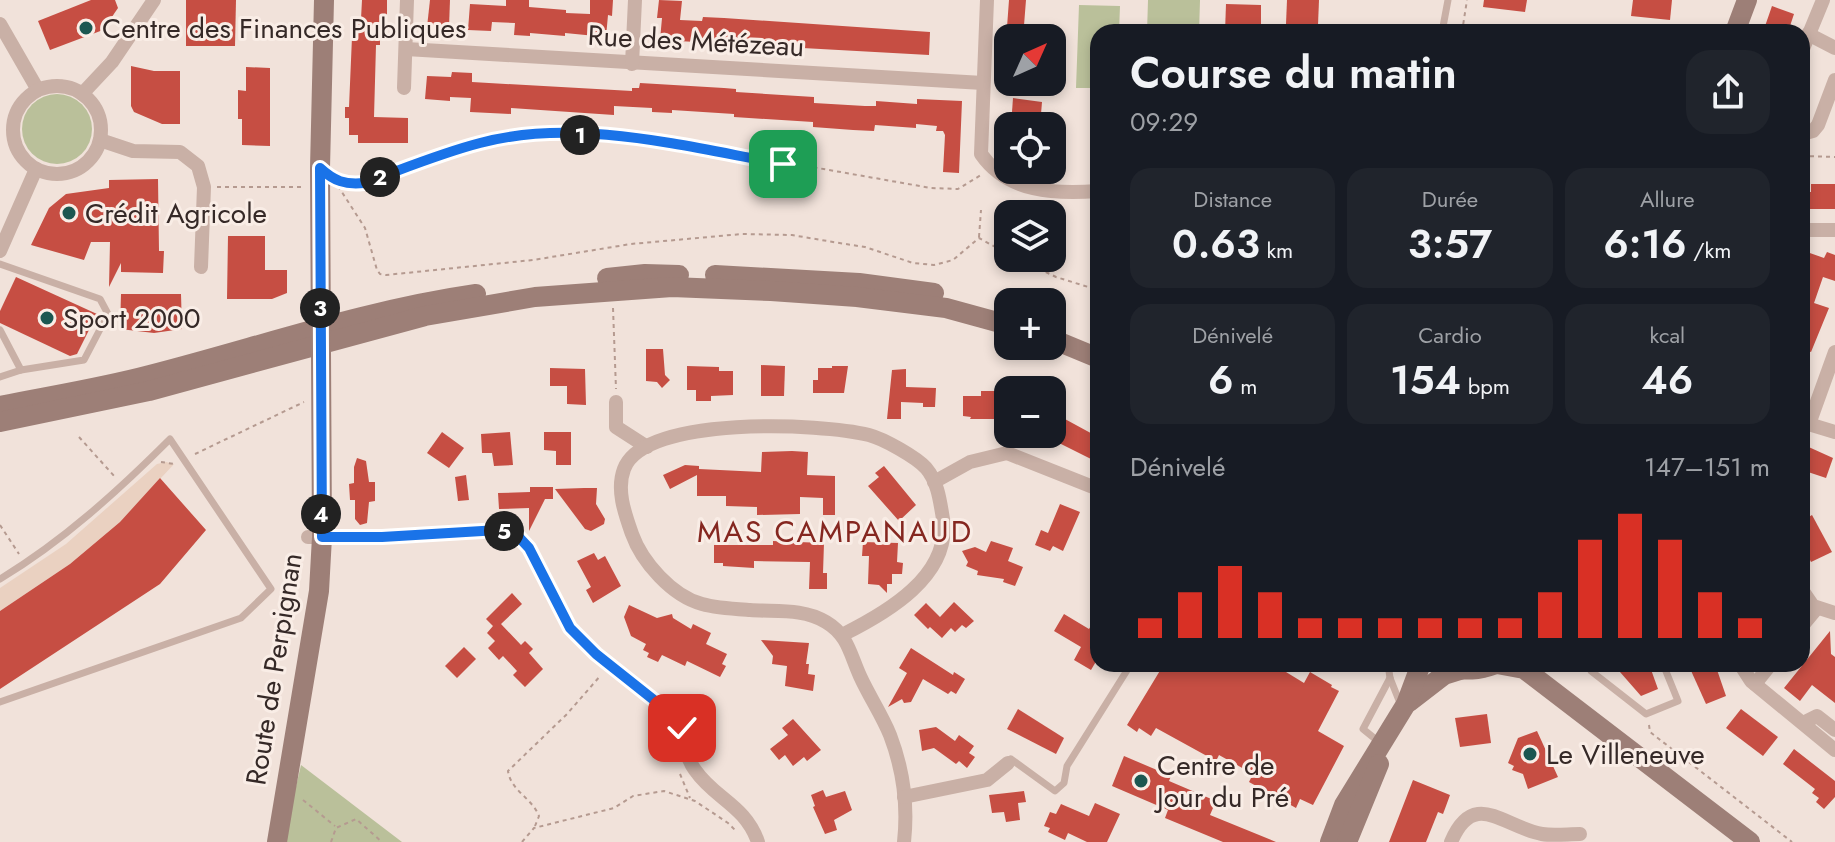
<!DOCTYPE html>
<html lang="fr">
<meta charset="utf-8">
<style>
body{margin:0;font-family:Jost,sans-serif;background:#20242c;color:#f1f3f6;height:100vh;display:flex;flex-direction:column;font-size:30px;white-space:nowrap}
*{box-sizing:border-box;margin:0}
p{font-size:26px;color:#9ea1a6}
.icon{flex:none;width:44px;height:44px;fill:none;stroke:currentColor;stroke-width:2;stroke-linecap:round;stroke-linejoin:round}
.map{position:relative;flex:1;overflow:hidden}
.details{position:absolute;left:1090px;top:24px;width:720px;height:648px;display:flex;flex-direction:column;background:#171b24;border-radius:24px;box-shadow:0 4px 12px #0003}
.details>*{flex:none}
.needle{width:52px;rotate:45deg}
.tools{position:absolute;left:994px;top:24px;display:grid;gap:16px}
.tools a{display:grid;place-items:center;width:72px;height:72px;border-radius:16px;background:#171b24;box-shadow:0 4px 12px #0003;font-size:40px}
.pin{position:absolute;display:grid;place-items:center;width:68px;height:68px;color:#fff;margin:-34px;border-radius:16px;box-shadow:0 4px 12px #0006}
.km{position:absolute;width:40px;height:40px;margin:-20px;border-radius:50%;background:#222;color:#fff;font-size:22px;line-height:40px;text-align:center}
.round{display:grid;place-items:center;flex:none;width:84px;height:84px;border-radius:24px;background:#20242c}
.headline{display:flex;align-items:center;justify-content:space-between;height:136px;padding:0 40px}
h1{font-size:44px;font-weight:600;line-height:60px}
.stats{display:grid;grid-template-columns:repeat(3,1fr);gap:12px;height:136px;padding:8px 40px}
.stats div{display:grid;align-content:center;border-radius:20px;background:#20242c;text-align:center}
.stats b{font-size:40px;font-weight:600}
.stats small{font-size:22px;font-weight:400}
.stats p{font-size:22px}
.chart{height:224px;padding:16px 40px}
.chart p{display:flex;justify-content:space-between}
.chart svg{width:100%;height:144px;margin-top:8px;stroke:#d93025;stroke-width:6}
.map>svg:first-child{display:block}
</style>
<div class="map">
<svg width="1835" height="842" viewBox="0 0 1835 842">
<rect width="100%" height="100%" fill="#f1e2da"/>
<g fill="#bac09a">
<path d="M1148,0H1200L1199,32H1147Z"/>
<path d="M1079,5L1120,6L1119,32H1098V88H1076Z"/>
<circle cx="57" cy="129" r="35"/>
<path d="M301,765L402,842H283Z"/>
</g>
<path fill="#ead1c1" d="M166,462L174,464L120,522L70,564L0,611V588L66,544L157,464Z"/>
<g fill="#c64e43">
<path d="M91,0H115L118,8L103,30L50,50L38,21Z"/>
<path d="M186,0H236L235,46H186Z"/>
<path d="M362,0H387V18L380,19V45H376L374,117L408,118V143H358V135H349V118H345V107H349L352,37H355V19H361Z"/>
<path d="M430,0H450L449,27H427Z"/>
<path d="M506,0H529V7L566,10V13L590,14V0H613L612,16L608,15L606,37L565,33V36L530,33V36L514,35L515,23L492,22L491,31L468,30L470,4L506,6Z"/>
<path d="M659,0L682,1L680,20L702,21L703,17L724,18L930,32L929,55L660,40L662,18H657Z"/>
<path d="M1009,0H1026L1023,38H1011L1012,28L1007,27Z"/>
<path d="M1287,0H1319L1318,25L1286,24Z"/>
<path d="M1484,0H1527L1525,12L1483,7Z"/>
<path d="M1633,0H1672L1670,20L1631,16Z"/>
<path d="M1226,4L1261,5V32H1225Z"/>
<path d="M1772,6L1794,14L1788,32H1763Z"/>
<path d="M131,66L154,71H180V124H162L134,112L131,106Z"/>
<path d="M246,67L270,68V146L242,145V119H238V90L246,91Z"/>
<path d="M452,72L472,73V82L632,91V88H639L640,83L724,88L736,89V92L814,97V103L865,106H876V101L917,104V99L962,101L959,173L943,172L945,135L943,131H936L937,126L916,124V128L875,125L874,131L853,130L813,127V122L734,117V114L672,110V113L652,112V108L614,106V115L511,108V114L470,112L471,98L450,97V101L425,99L427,76L451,77Z"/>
<path d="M1013,98L1042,102L1040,126H1011Z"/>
<path d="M158,179L159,251H164L163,273L121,272V263L109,287L110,242H91L84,260L31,245L49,208L66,194L109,188V180Z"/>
<path d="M1811,184H1835V209H1802V192H1811Z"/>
<path d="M228,236H265V270H287V293L272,299H227Z"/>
<path d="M1807,252L1824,258L1827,252L1835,255V281L1823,277L1814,303L1829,308L1811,352L1802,349V256L1805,257Z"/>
<path d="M16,277L97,314L77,354L70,356L0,323V311Z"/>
<path d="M121,294H181L182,329L154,333L120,329Z"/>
<path d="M646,349H663L665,375L670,380L662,388L657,382L646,381Z"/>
<path d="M761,365L785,366L784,396H761Z"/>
<path d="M687,366L719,367V371H733V395L711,396V401H696V390H687Z"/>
<path d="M832,366H848L844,393H813V380H818V368H832Z"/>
<path d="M550,368L585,369L586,405L567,404V386H550Z"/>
<path d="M906,369V387L936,388L935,407H923V403L901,402V419H887L892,370Z"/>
<path d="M981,391H1000V405H994V419H970L971,417L963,416V396H981Z"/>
<path d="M1052,412L1098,437V443L1091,459L1059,443L1060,440L1052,436Z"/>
<path d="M442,432L464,448L449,468L427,453Z"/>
<path d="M510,432L513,465L494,466L492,453H482L481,434Z"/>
<path d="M544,432H571V465H556V451L544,450Z"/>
<path d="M1802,444L1833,458L1826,478L1802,470Z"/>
<path d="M792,451L808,452L807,475L835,476V515H823V498L800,497V514L757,515V507L726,506V496H697V475L670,489L663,475L685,465L699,466V469L761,472L762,452Z"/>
<path d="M357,458L366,461L369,482H375V501L369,502L367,523L360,525L355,519V500H350L349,484L354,483V467Z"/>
<path d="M884,466L916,505L899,521L868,486L879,477L875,473Z"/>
<path d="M466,475L469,500L458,501L455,477Z"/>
<path d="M160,478L206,530L160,584L0,689V611L70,564L120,522Z"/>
<path d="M530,487H553V499H545L529,531V508L499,509L498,493L530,492Z"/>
<path d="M584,488H597L596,504L605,519L604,524L591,531L585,529L555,489Z"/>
<path d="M1060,504L1080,512L1063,551L1053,546L1050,551L1035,545L1041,530L1048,533Z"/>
<path d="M1812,515L1832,552L1811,562L1802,544V521Z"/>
<path d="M773,541L824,543L823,573H827V589H809L810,562L754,561V568L723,566V563H714V545H773Z"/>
<path d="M991,541L1013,548L1008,561L1023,567L1015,586L1003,582L1004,579L977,575L978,571L966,566L968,562L962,551L975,547L986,552Z"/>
<path d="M863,542L898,543L897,562L903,563L902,574H892V584H887V593L879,585L868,584L869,556H862Z"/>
<path d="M594,553L598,560L605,556L621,586L593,603L586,590L591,587L577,561Z"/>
<path d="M512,593L522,604L501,624L521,645L525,641L533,649L529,653L543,669L525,687L513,675L517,671L503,656L499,660L488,648L495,641L487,633L493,626L486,619Z"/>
<path d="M954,602L974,621L966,628L962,625L955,632L951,628L942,638L930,627L928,629L914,615L926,603L940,617Z"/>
<path d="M629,605L657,618L672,614L673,618L691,629L693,624L711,633L706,644L727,654L722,664L726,666L720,677L687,661L685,666L662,655L658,662L647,657L649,653L643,650L646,644L631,636L624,617Z"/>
<path d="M1064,614L1089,629L1098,614V658L1091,670L1074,660L1081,647L1054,631Z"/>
<path d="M1830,631L1831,654L1835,657V703L1812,685L1800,701L1784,688Z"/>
<path d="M761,640L809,643L806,664H809L808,674L815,675L813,691L785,686L787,666L772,664L773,656Z"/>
<path d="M464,647L476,659L457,678L445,666Z"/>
<path d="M911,648L953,675L954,672L965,679L956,694L951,691L948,694L923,679L911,702L904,703L902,699L888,707L907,673L899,668Z"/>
<path d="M1164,664H1290L1286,672L1304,683L1310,672L1332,685L1331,687L1339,691L1318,731L1344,746L1313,805L1300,799L1296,808L1249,782L1253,774L1219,755L1216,761L1156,728L1151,736L1139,728L1137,732L1127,725Z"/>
<path d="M1613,664H1649L1658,689L1641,696Z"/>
<path d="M1688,664H1715L1726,696L1706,704Z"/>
<path d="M1018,709L1064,738L1056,754L1007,729Z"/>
<path d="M1741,709L1778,737L1763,756L1726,728Z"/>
<path d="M1487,714L1491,743L1460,747L1455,718Z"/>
<path d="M793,719L821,750L807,761L804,757L793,766L785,755L779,760L770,749L788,735L782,728Z"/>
<path d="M936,727L955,741L959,735L974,746L969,753L975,757L967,768L959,761L956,764L934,748L922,751L919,730Z"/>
<path d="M1537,731L1558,777L1528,789L1523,774L1512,770L1514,766L1508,763L1518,738Z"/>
<path d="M1794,749L1835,781V797L1824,809L1816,802L1819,798L1812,793L1815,789L1783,764Z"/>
<path d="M1124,756L1171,776L1169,781L1216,801L1210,815L1276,842H1223L1165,818L1168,810L1112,786Z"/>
<path d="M1413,780L1450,795L1446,806L1443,814L1438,812L1426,842H1389Z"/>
<path d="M823,790L826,797L845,791L852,810L834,820L837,830L825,834L813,807L815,806L811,795Z"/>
<path d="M1024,791L1026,802L1018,803L1020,820L1006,822L1004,812L992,813L989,795Z"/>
<path d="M1095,803L1120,814L1107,842H1087L1068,833L1065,840L1048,832L1050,828L1044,826L1050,812L1056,814L1061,804L1089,816Z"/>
</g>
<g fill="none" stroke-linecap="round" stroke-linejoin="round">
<g stroke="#b59a90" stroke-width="2" stroke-dasharray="4 4" stroke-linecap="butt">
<path d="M1462,32L1467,0"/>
<path d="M1802,156L1835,157"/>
<path d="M336,181L351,184L364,183L482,142L543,134L631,135L931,188L958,189L981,175"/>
<path d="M338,186L365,228L377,270L380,274L386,275L533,260L631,244L742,234L792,235L833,242L865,247L913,263L934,265L953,260L979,238L1008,254"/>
<path d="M217,187H303"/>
<path d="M979,237L981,210"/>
<path d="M1017,258L1056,277L1098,290"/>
<path d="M613,308L616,389"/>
<path d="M79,437L115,477"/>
<path d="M195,454L304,402"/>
<path d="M161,462L174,464"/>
<path d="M0,525L19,554"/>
<path d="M1649,725L1650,732L1792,842"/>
<path d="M680,774L690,798"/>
<path d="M303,800L335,826"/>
<path d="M535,826L539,816C532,798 511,791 508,771L567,714L601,675"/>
<path d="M331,842L336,828L356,819L382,842"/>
<path d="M522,842L534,828L614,808L633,796L664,791L695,801L728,823L736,831"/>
</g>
<g stroke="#c9b0a6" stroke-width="7">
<path d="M1442,32L1448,0"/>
<path d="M0,264L100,299L108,314L84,360L21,370L0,377"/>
<path d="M0,330L21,370"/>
<path d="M0,579C63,541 118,491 170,439L271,589L241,618L0,702"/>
<path d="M1388,664L1390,678L1400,703"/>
<path d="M1589,664L1591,671L1646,714L1678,701L1663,664"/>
<path d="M1379,742L1363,729L1390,678"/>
<path d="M1010,761L1011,759L1055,791L1064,783L1067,766L1131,664"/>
</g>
<g stroke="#c9b0a6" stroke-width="14">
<path d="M987,0L981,154C1008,193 1055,194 1098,191"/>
<path d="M0,24L38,90"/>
<path d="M1808,34L1835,48"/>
<path d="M406,49L983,83"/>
<path d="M1802,51L1823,0"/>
<path d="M632,64L635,0"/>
<circle cx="57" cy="130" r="44"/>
<path d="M404,88L407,0"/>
<path d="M82,94L112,62L154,0"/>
<path d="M1802,134L1813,131L1818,125L1835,80"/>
<path d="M100,140L133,151L180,152L198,166L204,187L201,267"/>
<path d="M1802,230H1835"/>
<path d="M0,251L36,169"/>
<path d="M616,402V427L647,447"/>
<path d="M1802,422L1835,432"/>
<path d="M1809,424L1835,352"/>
<path d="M934,482L970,462L1007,453L1098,489"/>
<path d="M308,537H382L499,530L515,533L529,548L570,628L596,654L674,716C685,733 683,754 695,770C715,799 745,805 758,842"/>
<path d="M1802,590L1813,606L1835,613"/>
<path d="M1802,626L1817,608"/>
<path d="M844,634C886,613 951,576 943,519C940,501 938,482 926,468C916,457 884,439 869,435C822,423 644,415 624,469C616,490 625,514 632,534C642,562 672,596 702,604C716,608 735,609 750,610C776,612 803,608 826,622C848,635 850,654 860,676C869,696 882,715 890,735C903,769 908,806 904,842"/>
<path d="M1740,664L1751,681L1835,750"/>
<path d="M1755,684L1771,664"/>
<path d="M1803,723L1817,716L1835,730"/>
<path d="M904,797L987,780L1008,763"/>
<path d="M1451,842C1474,788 1503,827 1542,834C1554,836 1568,834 1580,834"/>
</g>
<g stroke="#9d7f77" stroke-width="20">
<path d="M1735,32L1747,0"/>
<path d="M715,275L859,283L934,293"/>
<path d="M607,278L645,274L679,275"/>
<path d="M1052,339L1098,358"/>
<path d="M0,406C50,396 101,388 150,375C259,347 365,310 476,294"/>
<path d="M0,422L149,391L425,316L535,297L672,287L771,291L857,297L946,308L1008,325"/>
<path d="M1497,664L1524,669L1750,842"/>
<path d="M1448,666C1465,672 1479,670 1496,664"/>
<path d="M1409,702L1444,675L1460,670"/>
<path d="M277,842L319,591L322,537L320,168L324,0"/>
<path d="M1330,842L1344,805L1406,704L1421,664"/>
<path d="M1347,842L1379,764"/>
</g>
</g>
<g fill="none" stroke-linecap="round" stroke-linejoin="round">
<defs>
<path id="route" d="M682,728L674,716L596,654L570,628L529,548L515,533L499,530L382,537H322L320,168C334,181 345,185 364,183C403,169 441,153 480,143C577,117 687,147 783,164"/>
</defs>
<use href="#route" stroke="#fff" stroke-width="16"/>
<use href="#route" stroke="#1a73e8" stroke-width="10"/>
</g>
<g fill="#1c5751" stroke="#f9ede6" stroke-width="3">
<circle cx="86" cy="28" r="8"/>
<circle cx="69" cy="213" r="8"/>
<circle cx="47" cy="318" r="8"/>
<circle cx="1530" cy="754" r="8"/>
<circle cx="1141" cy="781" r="8"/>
</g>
<g text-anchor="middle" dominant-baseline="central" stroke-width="6" stroke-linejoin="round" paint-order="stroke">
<g font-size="28" fill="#352927" stroke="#f9ede6" text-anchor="start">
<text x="102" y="28">Centre des Finances Publiques</text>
<text x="85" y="213">Crédit Agricole</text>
<text x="63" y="318">Sport 2000</text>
<text x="1546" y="754">Le Villeneuve</text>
<text x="1157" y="765">Centre de<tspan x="1157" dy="32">Jour du Pré</tspan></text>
</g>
<g font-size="28" fill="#352927" stroke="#f9ede6">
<text transform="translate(696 41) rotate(3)">Rue des Métézeau</text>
<text transform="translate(274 669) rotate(-81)">Route de Perpignan</text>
</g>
<g font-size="30" letter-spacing="2" fill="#852720" stroke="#f9ede6">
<text x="835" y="531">MAS CAMPANAUD</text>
</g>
</g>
</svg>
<div class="tools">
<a><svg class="needle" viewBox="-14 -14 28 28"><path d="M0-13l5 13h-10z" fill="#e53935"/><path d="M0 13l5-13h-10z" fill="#9ea1a6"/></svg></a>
<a><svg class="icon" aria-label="locate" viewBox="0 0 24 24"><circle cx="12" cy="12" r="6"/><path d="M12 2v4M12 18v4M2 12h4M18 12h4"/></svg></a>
<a><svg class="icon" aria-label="layers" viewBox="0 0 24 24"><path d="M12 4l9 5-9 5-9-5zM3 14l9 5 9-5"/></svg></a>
<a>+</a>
<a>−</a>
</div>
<div class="pin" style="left:783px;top:164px;background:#1e9e55"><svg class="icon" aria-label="arrive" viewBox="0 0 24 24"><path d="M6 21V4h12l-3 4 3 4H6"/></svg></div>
<div class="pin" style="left:682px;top:728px;background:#d93025"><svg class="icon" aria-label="check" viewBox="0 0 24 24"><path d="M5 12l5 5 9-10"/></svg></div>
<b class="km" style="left:580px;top:135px">1</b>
<b class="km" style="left:380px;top:177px">2</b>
<b class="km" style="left:320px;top:308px">3</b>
<b class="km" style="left:321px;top:514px">4</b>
<b class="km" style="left:504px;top:531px">5</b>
<section class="details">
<div class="headline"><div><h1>Course du matin</h1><p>09:29</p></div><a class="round"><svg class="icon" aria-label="share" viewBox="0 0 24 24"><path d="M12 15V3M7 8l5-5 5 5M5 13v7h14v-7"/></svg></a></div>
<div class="stats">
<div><p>Distance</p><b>0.63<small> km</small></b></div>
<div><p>Durée</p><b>3:57</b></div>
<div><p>Allure</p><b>6:16<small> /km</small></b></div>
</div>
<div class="stats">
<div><p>Dénivelé</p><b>6<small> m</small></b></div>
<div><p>Cardio</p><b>154<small> bpm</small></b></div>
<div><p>kcal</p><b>46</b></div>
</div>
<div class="chart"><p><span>Dénivelé</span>147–151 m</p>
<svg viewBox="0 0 160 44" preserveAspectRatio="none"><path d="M5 44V38M15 44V30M25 44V22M35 44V30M45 44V38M55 44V38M65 44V38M75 44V38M85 44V38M95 44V38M105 44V30M115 44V14M125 44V6M135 44V14M145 44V30M155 44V38"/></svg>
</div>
</section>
</div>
